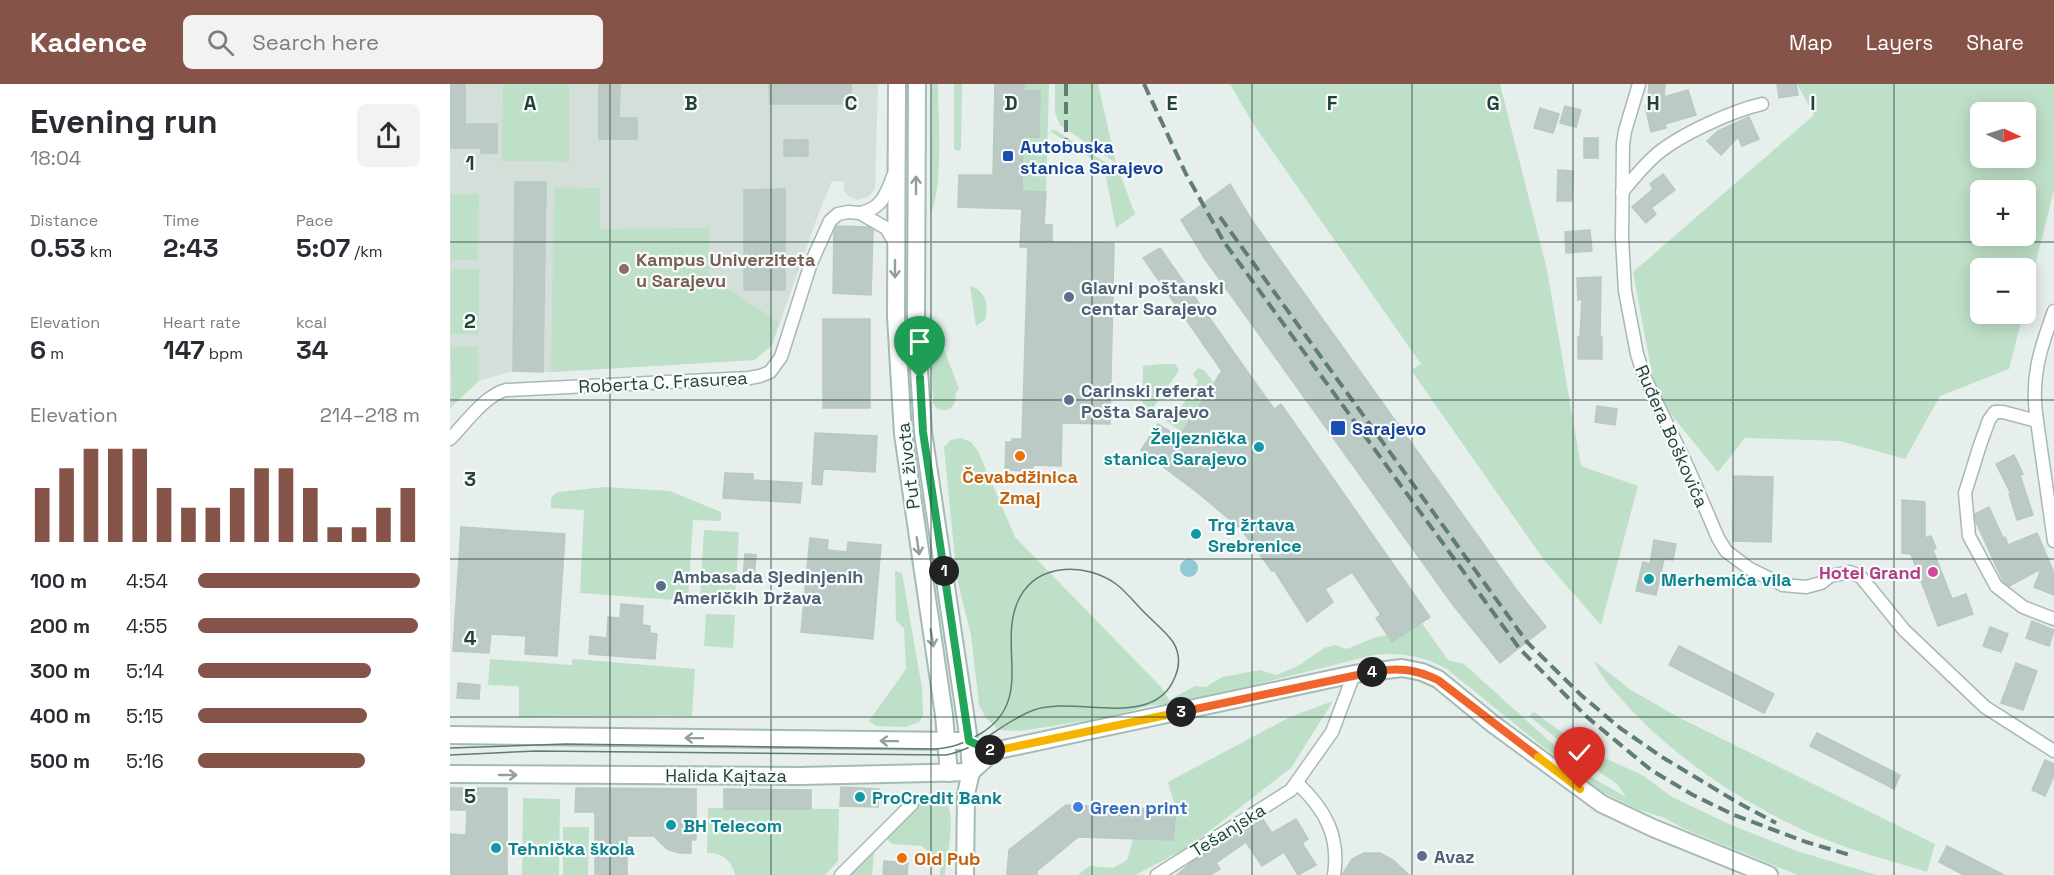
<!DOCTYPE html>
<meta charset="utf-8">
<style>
body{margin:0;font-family:"Space Grotesk",sans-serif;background:#f2f2f3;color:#2b2b33;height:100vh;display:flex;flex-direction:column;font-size:22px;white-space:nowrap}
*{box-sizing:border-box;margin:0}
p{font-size:20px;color:#7c7c81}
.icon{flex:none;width:33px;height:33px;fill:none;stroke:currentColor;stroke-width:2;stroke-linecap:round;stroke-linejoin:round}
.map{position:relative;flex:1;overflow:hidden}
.side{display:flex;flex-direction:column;background:#fff;width:450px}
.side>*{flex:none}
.needle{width:39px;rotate:94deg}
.tools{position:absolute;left:1520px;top:18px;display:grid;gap:12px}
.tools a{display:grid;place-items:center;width:66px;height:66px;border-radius:9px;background:#fff;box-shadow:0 3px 15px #0003;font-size:30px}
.pin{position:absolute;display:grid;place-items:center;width:51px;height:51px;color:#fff;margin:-62px -26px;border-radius:50% 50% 50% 0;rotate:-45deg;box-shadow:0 0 6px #0007}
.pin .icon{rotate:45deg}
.km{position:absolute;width:30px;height:30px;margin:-15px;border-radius:50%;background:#222;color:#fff;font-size:16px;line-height:30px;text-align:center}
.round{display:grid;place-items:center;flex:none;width:63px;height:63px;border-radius:9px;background:#f2f2f3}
.headline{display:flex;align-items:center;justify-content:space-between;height:102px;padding:0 30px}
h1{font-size:33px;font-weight:700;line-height:45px}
.figures{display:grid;grid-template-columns:repeat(3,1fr);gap:9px;height:102px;padding:6px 30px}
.figures div{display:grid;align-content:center}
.figures b{font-size:26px;font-weight:700}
.figures small{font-size:16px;font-weight:400}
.figures p{font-size:16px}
.chart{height:168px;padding:12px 30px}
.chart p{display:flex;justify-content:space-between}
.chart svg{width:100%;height:108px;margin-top:6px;stroke:#855347;stroke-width:6}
ul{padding:0 30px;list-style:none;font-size:20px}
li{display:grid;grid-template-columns:96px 72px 1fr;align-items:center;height:45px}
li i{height:15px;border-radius:8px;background:#855347}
header{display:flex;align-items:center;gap:36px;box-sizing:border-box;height:84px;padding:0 30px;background:#855347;color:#fff}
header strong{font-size:28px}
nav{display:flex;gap:33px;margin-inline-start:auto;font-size:21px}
.search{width:420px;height:54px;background:#f2f2f3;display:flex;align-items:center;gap:15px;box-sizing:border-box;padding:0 21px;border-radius:9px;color:#7c7c81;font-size:22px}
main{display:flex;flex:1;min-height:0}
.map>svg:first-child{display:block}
</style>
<header>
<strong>Kadence</strong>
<div class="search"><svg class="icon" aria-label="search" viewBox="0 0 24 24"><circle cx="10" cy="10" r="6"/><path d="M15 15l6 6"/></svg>Search here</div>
<nav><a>Map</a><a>Layers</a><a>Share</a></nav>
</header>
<main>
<section class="side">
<div class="headline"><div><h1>Evening run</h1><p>18:04</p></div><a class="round"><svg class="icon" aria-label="share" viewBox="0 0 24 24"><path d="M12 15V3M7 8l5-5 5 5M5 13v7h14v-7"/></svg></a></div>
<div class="figures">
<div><p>Distance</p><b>0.53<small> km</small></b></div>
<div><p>Time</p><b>2:43</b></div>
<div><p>Pace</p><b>5:07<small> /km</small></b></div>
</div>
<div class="figures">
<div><p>Elevation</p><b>6<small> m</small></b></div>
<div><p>Heart rate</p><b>147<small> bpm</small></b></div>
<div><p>kcal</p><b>34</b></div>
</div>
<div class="chart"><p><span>Elevation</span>214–218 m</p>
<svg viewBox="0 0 160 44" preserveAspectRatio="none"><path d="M5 44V22M15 44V14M25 44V6M35 44V6M45 44V6M55 44V22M65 44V30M75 44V30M85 44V22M95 44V14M105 44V14M115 44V22M125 44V38M135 44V38M145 44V30M155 44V22"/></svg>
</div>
<ul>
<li><b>100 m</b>4:54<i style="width:100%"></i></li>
<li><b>200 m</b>4:55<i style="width:99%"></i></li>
<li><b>300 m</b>5:14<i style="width:78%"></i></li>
<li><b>400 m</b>5:15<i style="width:76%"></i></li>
<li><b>500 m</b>5:16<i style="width:75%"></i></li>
</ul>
</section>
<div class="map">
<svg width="1604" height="791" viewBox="0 0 1604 791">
<rect width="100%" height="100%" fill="#e6efeb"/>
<path fill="#d4dfda" d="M0,0H428L425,105L418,113L407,116L398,112L394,107V98L382,97L368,131L322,261L304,276L101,288L63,287L29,297L17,306L0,325Z"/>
<g fill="#bfe0c8" fill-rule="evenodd">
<path d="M53,0H119V78L52,77Z"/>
<path d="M481,0H488C488,31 494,106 480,131Z"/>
<path d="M504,0H512L511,64L509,67L504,65Z"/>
<path d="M574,0H599L596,108L572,107Z"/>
<path d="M605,0H648L666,79L610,41L605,29Z"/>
<path d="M780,0H1050L1097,186L1131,382L1188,402L1151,541L1094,476L961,286L971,280L802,38Z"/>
<path d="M1347,0H1604V106L1575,221V184H1530V230H1573L1559,285L1490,312L1455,375L1390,357L1295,354L1268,388L1206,312L1183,188L1364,31ZM1530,28H1575V74H1530ZM1530,106H1575V152H1530Z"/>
<path d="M605,46L667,86L670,90L685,130L666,144L654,83L600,47Z"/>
<path d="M104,103L150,104V145L259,144L260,193L329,238L322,261L304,276L101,288Z"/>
<path d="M1,110H29L28,176H1Z"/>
<rect x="1" y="185" width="28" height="65"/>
<path d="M520,202C536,207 539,221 535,236L526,242Z"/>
<path d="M480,228L509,305L506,308C506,321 502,329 488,325L483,320Z"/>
<path d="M28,262L29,297L2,322L1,263Z"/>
<path d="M712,280H725L729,286L699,330H692L693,282Z"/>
<path d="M748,284L754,286L764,299L732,348L712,334L715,331L723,335L748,298L743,290Z"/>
<path d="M511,354L521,358L528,367L565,453L712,604L719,616L745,602L756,603L772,593L810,586L826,591L848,582L874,564L885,561L897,565L926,553L937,551L942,558L971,538L998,576L1014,580L1127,682L1145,695L1176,713L1167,700L1138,680L1079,632L1084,628L1133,664L1194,692L1222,713L1281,741L1347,767L1427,791H1348L1239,747L1212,733L1186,725L1143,703L998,586C974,572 951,568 924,571L728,620L701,621L659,633L571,647L549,646L536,634L529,621L521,551L507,495L494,363L501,356Z"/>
<path d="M155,403L220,407L271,428V437L243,436L238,517L130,509L134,426L101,424V414L107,408Z"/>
<path d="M254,446L289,448L285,518L250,516Z"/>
<path d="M445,487L452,489L472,604L473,631L469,638L456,643L426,642L419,637L456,585L454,544L446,537Z"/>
<path d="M256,530L285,531L283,564L254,562Z"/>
<path d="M40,575L122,581V576L124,575L245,585L242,632C184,631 126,633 69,633V602L38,601Z"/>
<path d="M1144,577L1181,606L1228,633L1485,760L1477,788C1442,777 1406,768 1372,754C1304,726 1234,681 1183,628C1169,612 1153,597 1144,577Z"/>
<path d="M883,617L841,684L739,763L685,791H628L639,782L663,784L677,776L683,755L726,726L718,698L840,633Z"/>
<path d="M487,709C511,718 497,771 495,791H490L491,778L479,774L476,766L472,762L442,760L435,753L476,714Z"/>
<path d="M73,714L110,715L109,791H72Z"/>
<path d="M258,724L389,725L388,777L375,791H285C282,776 272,769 257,769Z"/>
<path d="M113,743H139L138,791H113Z"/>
<path d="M420,767L424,769L422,791H394Z"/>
</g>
<circle fill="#8ec9d4" cx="739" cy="484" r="9"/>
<g fill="#bbcac4" stroke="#b8c9c2" stroke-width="1.5">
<path d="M0,0H15V40H47V69H31V64H0Z"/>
<path d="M149,0H170L169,34H187V55H149Z"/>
<path d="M319,0H401V20H320Z"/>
<path d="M545,0H574V7H590L589,53H573L572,107L596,108L594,141H602V158L664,159L660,340L612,339L611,382L583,381V387L555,386L556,358H562V355H572L578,163H570L572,125L508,123L509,91H543Z"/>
<path d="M1199,0H1215L1214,13L1238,6L1246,31L1215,40L1216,44L1201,48L1195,22H1198Z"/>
<path d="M1327,0H1346L1348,11L1329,14Z"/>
<path d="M1115,22L1131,26L1126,43L1110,39Z"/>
<path d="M1090,24L1109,30L1103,49L1084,44Z"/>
<path d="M1299,33L1309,55L1292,62L1288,53L1271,71L1257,57L1268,47Z"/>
<rect x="1134" y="54" width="14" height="20"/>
<rect x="334" y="56" width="24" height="16"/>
<path d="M1108,86L1123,87L1122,117H1107Z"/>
<path d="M1213,90L1225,106L1201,124L1206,130L1196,139L1182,123L1203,105L1200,100Z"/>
<path d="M65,98H96L93,288L63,287Z"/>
<path d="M780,100L801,135L1068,508L1096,543L1050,579L1003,521L755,175L731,136Z"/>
<path d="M335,105V206H294V106Z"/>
<path d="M387,142L418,143L423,146L421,211L383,209L384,147Z"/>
<path d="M1140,146L1142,167L1116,169L1115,148Z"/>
<path d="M710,164L824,325L831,320L980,533L942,558L926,534L931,531L902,488L875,505L883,518L857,538L824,486L822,487L791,445L748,409L691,366L708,340L729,353L772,287L693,174Z"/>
<path d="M1151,193L1150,253H1152V275H1128V253H1130L1132,215L1128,216L1127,194Z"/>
<rect x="373" y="235" width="47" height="89"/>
<path d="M1147,322L1167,325L1165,341L1145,338Z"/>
<path d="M365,349L427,352L425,388L373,385L372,401L362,400Z"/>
<path d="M1564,371L1573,390L1570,391L1583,431L1567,436L1559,410H1561L1546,380Z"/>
<path d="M275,389L303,390V396L352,399L350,419L273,414Z"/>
<path d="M1284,392L1323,393L1321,458L1283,457Z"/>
<path d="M1452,416L1475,418V454L1481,452L1486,464L1483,466L1502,515L1516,510L1523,530L1488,542L1461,470L1452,469Z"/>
<path d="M1539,423L1553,454L1555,453L1558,461L1587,449L1604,489V511L1584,503L1591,485L1559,502L1553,497L1526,438L1525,430Z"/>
<path d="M11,443L115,450L107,572L75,570L76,552L41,550L39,569L3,567Z"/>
<path d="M360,454L378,456L377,466L397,468L398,458L431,461L423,555L351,548Z"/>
<path d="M1204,456L1226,460L1223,476L1214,475L1206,511L1186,507L1193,478L1200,480Z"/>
<path d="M295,470L306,471L304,495L293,494Z"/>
<path d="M171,520L193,522L192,541L200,542V549L207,550L205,575L139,570L140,552L157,554L158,533L170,534Z"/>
<path d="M1582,537L1604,546L1599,562L1576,554Z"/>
<path d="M1540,543L1558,550L1551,568L1533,562Z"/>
<path d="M1229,562L1324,610L1314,629L1219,581Z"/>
<path d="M1566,579L1587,587L1573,626L1551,619Z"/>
<path d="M8,599L30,601L29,615L7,614Z"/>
<path d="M1367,649L1450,691L1444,705L1360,662Z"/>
<path d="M1595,676L1604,680V691L1595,712L1582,706Z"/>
<path d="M391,703L429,705L428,723L390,722Z"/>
<path d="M0,704H57V791H0V750L16,751L17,726H0Z"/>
<path d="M126,704L246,705V756H241V769H229L217,765L204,752H177V791H145V728H125Z"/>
<path d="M274,705L361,706V725H274Z"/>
<path d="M616,721L726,726L723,756L628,753L587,787V791H557L559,766Z"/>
<path d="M812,734L822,749L846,735L858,755L852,759L866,781L848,791L834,768L812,782L796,758L766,779L770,785L760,791H727L742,778Z"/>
<path d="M1497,762L1554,791H1514L1489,778Z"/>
<path d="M914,769H930L943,776L959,791H892L902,775Z"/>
<path d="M434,777L458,779L457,791H433Z"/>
</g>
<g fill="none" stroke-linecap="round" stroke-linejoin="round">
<defs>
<g id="street">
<path d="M1189,0L1175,47L1173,60L1172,154L1175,207L1187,270L1194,292L1238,384L1268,454L1276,467L1300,485L1333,501L1356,503L1371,499L1380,492L1400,488L1411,493L1454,546L1535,623L1604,667"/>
<path d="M1172,108C1183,95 1194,81 1207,70C1231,50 1282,27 1312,20"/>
<path d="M410,129C433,124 436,110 444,90"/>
<path d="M1587,337C1580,295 1590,265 1604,227"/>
<path d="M0,355C15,340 35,311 56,306L299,294L310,292L320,288L331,273L361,179L380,137L388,130L398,128L410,129L436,144L445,159"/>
<path d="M1604,457L1587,337L1553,328H1545L1539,336L1530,361L1515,409L1519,452L1546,502L1573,523L1604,535"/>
<path d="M847,699C875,725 890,752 884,791"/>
<path d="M391,791L462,720"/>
<path d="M707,791L841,706L882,648L904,590"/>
</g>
<g id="secondary">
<path d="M447,0L446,233L453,350L494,631L499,689"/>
<path d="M467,0L466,239L473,348L519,657L521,688L516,710L515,791"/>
<path d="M0,651L509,657"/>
<path d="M0,690L351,692L521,688L544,667L904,590L952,584L972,588L988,595L1043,640L1152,720L1203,744L1319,791"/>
</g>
</defs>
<use href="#street" stroke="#a8b8b2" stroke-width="15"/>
<use href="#secondary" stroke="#a4bbb3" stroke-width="20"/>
<use href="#street" stroke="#fff" stroke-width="12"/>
<use href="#secondary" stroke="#fff" stroke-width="16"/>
<path stroke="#5f7d75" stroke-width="1.5" d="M0,664L116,660L484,665C503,664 514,659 530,650C587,616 545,559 570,513C589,478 637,479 666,500C678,509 687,522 698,532C707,541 716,548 723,558C730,569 730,582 725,593C704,647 625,611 584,626C551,638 532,664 496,671L86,667L0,671"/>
<g stroke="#5f7d75" stroke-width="4" stroke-dasharray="12 6" stroke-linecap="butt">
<path d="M616,0V55"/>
<path d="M694,0L736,90L774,158L1069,564L1137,633L1201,686L1243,711L1284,731L1356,758L1400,771"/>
<path d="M770,133L1077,558L1131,611L1170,644L1212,673L1285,717L1326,739"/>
</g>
</g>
<defs><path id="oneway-shaft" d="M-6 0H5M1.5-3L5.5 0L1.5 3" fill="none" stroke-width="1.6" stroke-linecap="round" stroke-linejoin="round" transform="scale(1.5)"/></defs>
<g stroke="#92a09c">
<use href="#oneway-shaft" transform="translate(466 101) rotate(-90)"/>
<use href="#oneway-shaft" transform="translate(445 185) rotate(90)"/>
<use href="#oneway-shaft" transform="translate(468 462) rotate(82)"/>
<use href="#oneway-shaft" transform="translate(482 554) rotate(81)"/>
<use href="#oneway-shaft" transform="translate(244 654) rotate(-179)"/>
<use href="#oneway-shaft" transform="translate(439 657) rotate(-179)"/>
<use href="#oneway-shaft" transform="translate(58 691)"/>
</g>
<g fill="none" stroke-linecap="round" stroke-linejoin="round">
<defs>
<path id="split-1" d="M470,294L473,348L494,487"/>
<path id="split-2" d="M494,487L519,657L540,666"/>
<path id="split-3" d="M540,666L544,667L731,628"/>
<path id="split-4" d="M731,628L922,588"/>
<path id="split-5" d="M922,588C947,583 965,585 988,596L1088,673"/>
<path id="split-6" d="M1088,673L1130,705"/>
</defs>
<use href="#split-1" stroke="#fff" stroke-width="12"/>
<use href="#split-2" stroke="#fff" stroke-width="12"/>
<use href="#split-3" stroke="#fff" stroke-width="12"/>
<use href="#split-4" stroke="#fff" stroke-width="12"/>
<use href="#split-5" stroke="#fff" stroke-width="12"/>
<use href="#split-6" stroke="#fff" stroke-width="12"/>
<use href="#split-1" stroke="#22a559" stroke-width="8"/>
<use href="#split-2" stroke="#22a559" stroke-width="8"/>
<use href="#split-3" stroke="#f5b400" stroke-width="8"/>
<use href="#split-4" stroke="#f0652b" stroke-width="8"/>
<use href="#split-5" stroke="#f0652b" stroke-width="8"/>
<use href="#split-6" stroke="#f5b400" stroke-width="8"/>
</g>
<path fill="none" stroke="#24423a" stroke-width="1.5" stroke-opacity="0.55" d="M160,0V791M321,0V791M481,0V791M642,0V791M802,0V791M962,0V791M1123,0V791M1283,0V791M1444,0V791M0,158H1604M0,316H1604M0,475H1604M0,633H1604"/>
<g fill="#1a4fb4" stroke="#f7fbf9" stroke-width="2">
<rect x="552" y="66" width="12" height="12" rx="3"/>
<rect x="880" y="336" width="16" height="16" rx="3"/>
</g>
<circle fill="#8d6e63" stroke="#f7fbf9" stroke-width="2" cx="174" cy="185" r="6"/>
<g fill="#5c6f8a" stroke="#f7fbf9" stroke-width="2">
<circle cx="619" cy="213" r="6"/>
<circle cx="619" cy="316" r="6"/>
<circle cx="211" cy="502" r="6"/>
<circle cx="972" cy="772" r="6"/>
</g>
<g fill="#0f9aa8" stroke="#f7fbf9" stroke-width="2">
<circle cx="809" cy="363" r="6"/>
<circle cx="746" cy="450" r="6"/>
<circle cx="1199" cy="495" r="6"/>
<circle cx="410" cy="713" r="6"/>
<circle cx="221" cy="741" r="6"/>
<circle cx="46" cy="764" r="6"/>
</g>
<g fill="#e8710a" stroke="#f7fbf9" stroke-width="2">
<circle cx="570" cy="372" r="6"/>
<circle cx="452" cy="774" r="6"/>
</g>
<circle fill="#d1479c" stroke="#f7fbf9" stroke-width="2" cx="1483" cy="488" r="6"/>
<circle fill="#3f7fe0" stroke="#f7fbf9" stroke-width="2" cx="628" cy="723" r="6"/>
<g text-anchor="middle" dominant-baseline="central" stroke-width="4.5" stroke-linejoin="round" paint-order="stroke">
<g font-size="18" font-weight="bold" fill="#164399" stroke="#f7fbf9" text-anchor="start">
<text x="570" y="62">Autobuska<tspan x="570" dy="21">stanica Sarajevo</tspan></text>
<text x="902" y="344">Sarajevo</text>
</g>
<g font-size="18" font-weight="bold" fill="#785e54" stroke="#f7fbf9" text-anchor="start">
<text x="186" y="175">Kampus Univerziteta<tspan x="186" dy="21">u Sarajevu</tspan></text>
</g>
<g font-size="18" font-weight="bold" fill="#4e5e75" stroke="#f7fbf9" text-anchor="start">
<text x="631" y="203">Glavni poštanski<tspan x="631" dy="21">centar Sarajevo</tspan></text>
<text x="631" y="306">Carinski referat<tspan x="631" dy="21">Pošta Sarajevo</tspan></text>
<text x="223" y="492">Ambasada Sjedinjenih<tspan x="223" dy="21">Američkih Država</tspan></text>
<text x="984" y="772">Avaz</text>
</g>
<g font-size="18" fill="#24423a" stroke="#f7fbf9">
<text transform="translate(213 298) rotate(-3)">Roberta C. Frasurea</text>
<text transform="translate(1222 352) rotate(66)">Ruđera Boškovića</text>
<text transform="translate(458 382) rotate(-97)">Put života</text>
<text x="276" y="691">Halida Kajtaza</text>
<text transform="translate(778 746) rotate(-32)">Tešanjska</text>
</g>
<g font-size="18" font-weight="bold" fill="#0d838f" stroke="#f7fbf9" text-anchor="start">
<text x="797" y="353" text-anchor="end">Željeznička<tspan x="797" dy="21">stanica Sarajevo</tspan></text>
<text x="758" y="440">Trg žrtava<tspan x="758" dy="21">Srebrenice</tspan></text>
<text x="1211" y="495">Merhemića vila</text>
<text x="422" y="713">ProCredit Bank</text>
<text x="233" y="741">BH Telecom</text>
<text x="58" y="764">Tehnička škola</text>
</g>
<g font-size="18" font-weight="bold" fill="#c56008" stroke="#f7fbf9">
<text x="570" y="392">Čevabdžinica<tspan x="570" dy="21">Zmaj</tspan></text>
<text x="464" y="774" text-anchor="start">Old Pub</text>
</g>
<g font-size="18" font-weight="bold" fill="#b23c85" stroke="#f7fbf9" text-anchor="end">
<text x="1471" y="488">Hotel Grand</text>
</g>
<g font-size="18" font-weight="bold" fill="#366cbe" stroke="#f7fbf9" text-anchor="start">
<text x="640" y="723">Green print</text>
</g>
</g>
<g font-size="20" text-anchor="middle" font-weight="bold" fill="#24423a" stroke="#f7fbf9" stroke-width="4.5" stroke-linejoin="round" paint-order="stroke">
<text x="80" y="26">A</text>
<text x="241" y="26">B</text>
<text x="401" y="26">C</text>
<text x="561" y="26">D</text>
<text x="722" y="26">E</text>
<text x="882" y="26">F</text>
<text x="1043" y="26">G</text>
<text x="1203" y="26">H</text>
<text x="1363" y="26">I</text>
<text x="20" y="86">1</text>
<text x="20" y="244">2</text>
<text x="20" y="402">3</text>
<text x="20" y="561">4</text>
<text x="20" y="719">5</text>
</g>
</svg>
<div class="tools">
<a><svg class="needle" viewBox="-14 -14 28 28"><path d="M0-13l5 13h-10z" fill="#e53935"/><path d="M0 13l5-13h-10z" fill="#7c7c81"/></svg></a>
<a>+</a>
<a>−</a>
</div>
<div class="pin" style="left:470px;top:294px;background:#1e9e55"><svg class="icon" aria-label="arrive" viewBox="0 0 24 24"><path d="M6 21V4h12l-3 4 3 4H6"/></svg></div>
<div class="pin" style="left:1130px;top:705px;background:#d93025"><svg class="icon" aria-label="check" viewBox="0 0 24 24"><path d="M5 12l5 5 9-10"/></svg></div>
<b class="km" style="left:494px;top:487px">1</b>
<b class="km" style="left:540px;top:666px">2</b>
<b class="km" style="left:731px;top:628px">3</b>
<b class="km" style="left:922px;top:588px">4</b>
</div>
</main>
